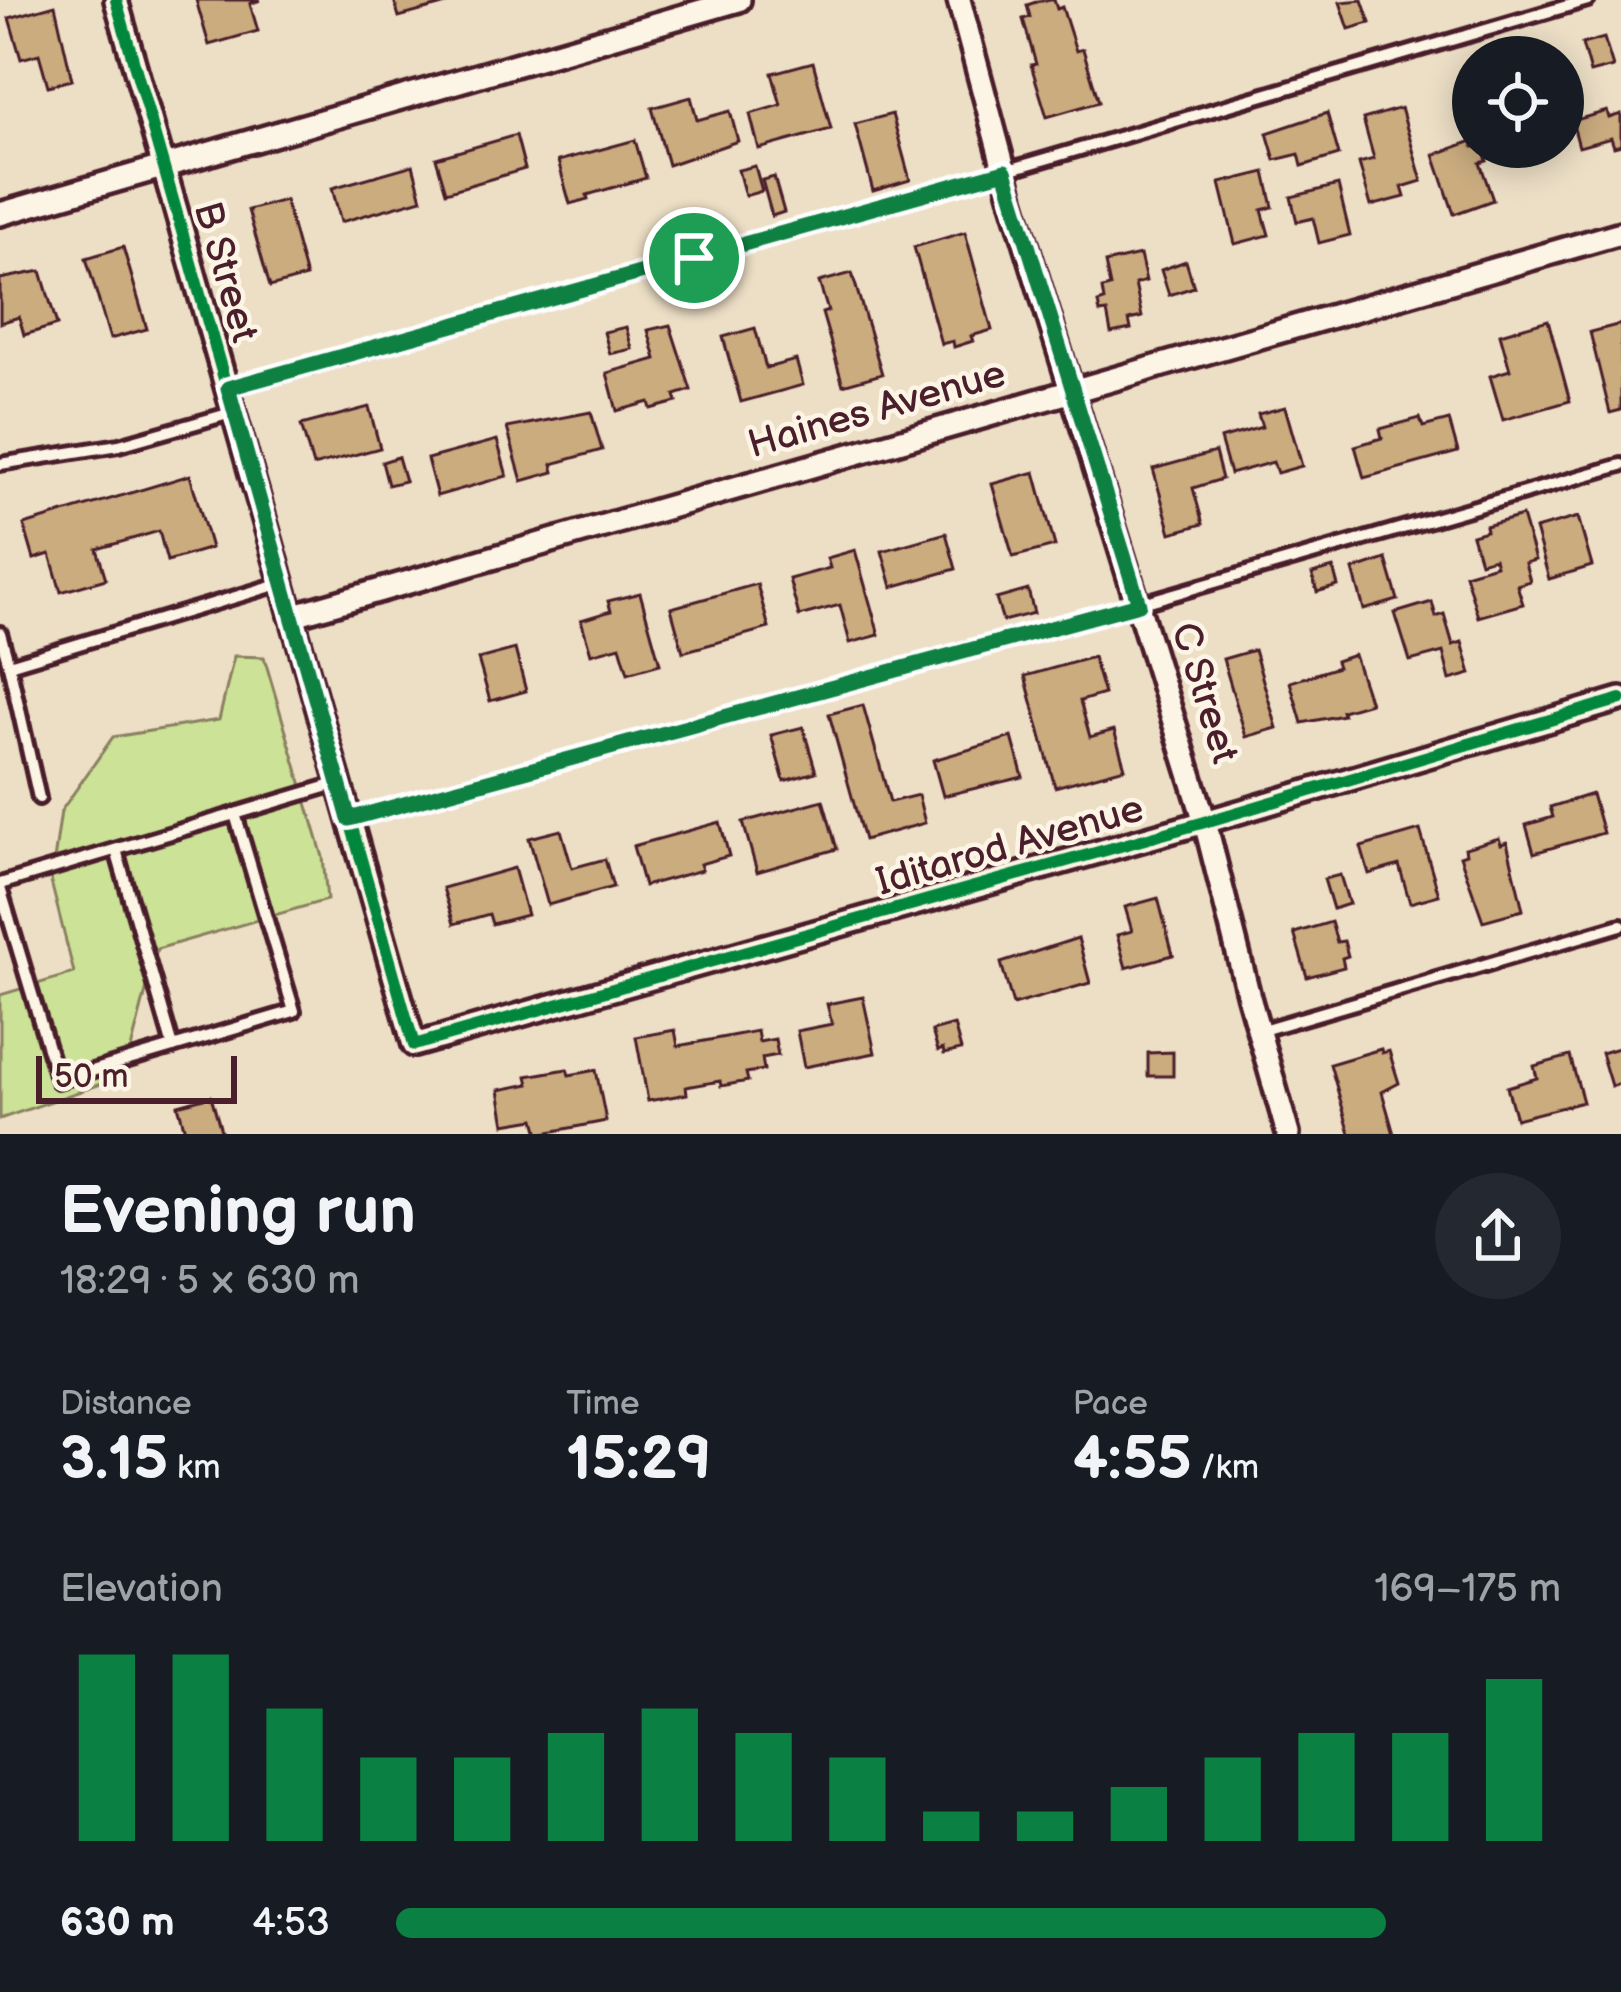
<!DOCTYPE html>
<meta charset="utf-8">
<style>
body{margin:0;font-family:"Balsamiq Sans",sans-serif;background:#242831;color:#f1f3f6;height:100vh;display:flex;flex-direction:column;font-size:45px;white-space:nowrap}
*{box-sizing:border-box;margin:0}
p{font-size:39px;color:#9ea1a6}
.icon{flex:none;width:66px;height:66px;fill:none;stroke:currentColor;stroke-width:2;stroke-linecap:round;stroke-linejoin:round}
.map{position:relative;height:1134px;overflow:hidden}
.sheet{display:flex;flex-direction:column;background:#171b24;flex:1}
.sheet>*{flex:none}
.buttons{position:absolute;left:1452px;top:36px;display:grid;gap:24px}
.buttons a{display:grid;place-items:center;width:132px;height:132px;border-radius:50%;background:#171b24;box-shadow:0 6px 30px #0003;font-size:60px}
.scale{position:absolute;left:36px;bottom:30px;width:201px;box-sizing:border-box;padding-left:12px;border:6px solid #4a1f2b;border-top:0;font-size:33px;line-height:42px;white-space:nowrap;color:#4a1f2b;-webkit-text-stroke:9px #fcf5e5;paint-order:stroke}
.pin{position:absolute;display:grid;place-items:center;width:102px;height:102px;color:#fff;margin:-51px;border:6px solid #fff;border-radius:50%;box-shadow:0 3px 12px #0007}
.round{display:grid;place-items:center;flex:none;width:126px;height:126px;border-radius:63px;background:#242831}
.head{display:flex;align-items:center;justify-content:space-between;height:204px;padding:0 60px}
h1{font-size:66px;font-weight:800;line-height:90px}
.stats{display:grid;grid-template-columns:repeat(3,1fr);gap:18px;height:204px;padding:12px 60px}
.stats div{display:grid;align-content:center}
.stats b{font-size:60px;font-weight:800}
.stats small{font-size:33px;font-weight:400}
.stats p{font-size:33px}
.chart{height:336px;padding:24px 60px}
.chart p{display:flex;justify-content:space-between}
.chart svg{width:100%;height:216px;margin-top:12px;stroke:#0b8043;stroke-width:6}
ul{padding:0 60px;list-style:none;font-size:39px}
li{display:grid;grid-template-columns:192px 144px 1fr;align-items:center;height:90px}
li i{height:30px;border-radius:15px;background:#0b8043}
.map>svg:first-child{display:block}
</style>
<div class="map">
<svg width="1621" height="1134" viewBox="0 0 1621 1134">
<rect width="100%" height="100%" fill="#eddfc6"/>
<filter id="ink" filterUnits="userSpaceOnUse"><feTurbulence type="fractalNoise" baseFrequency=".00833" numOctaves="2"/><feDisplacementMap in="SourceGraphic" scale="24" xChannelSelector="R" yChannelSelector="G"/><feConvolveMatrix kernelMatrix="1 2 1 2 8 2 1 2 1" color-interpolation-filters="sRGB"/></filter>
<g filter="url(#ink)">
<path fill="#cbe297" stroke="#8a8061" stroke-width="3" d="M234,656L264,657L323,857L327,900L157,949L124,1076L0,1119V995L74,973L51,882L61,811L113,737L219,720Z"/>
<g fill="#caac7f" stroke="#4a1f2b" stroke-width="3">
<path d="M196,0H260L250,4L258,31L209,45Z"/>
<path d="M394,0H461L399,17Z"/>
<path d="M1042,0H1054L1057,9L1062,7L1076,51L1083,49L1099,102L1047,117L1031,65L1036,64L1023,19L1030,17L1027,5Z"/>
<path d="M1362,0L1370,23L1349,29L1340,2Z"/>
<path d="M55,5L72,80L48,86L39,54L21,59L9,18Z"/>
<path d="M1604,38L1613,67L1590,73L1582,44Z"/>
<path d="M813,62L831,129L759,149L750,114L781,105L772,73Z"/>
<path d="M691,97L697,120L730,111L738,141L668,165L652,108Z"/>
<path d="M1401,108L1422,181L1402,187L1405,197L1371,206L1359,163L1374,159L1363,119Z"/>
<path d="M1607,111L1609,118L1621,114V145L1614,147L1611,138L1579,147L1572,121Z"/>
<path d="M1327,113L1339,155L1302,166L1299,154L1275,160L1267,133Z"/>
<path d="M892,114L910,180L873,191L855,124Z"/>
<path d="M516,135L525,169L446,192L436,158Z"/>
<path d="M635,140L646,178L587,195L588,199L570,204L558,161Z"/>
<path d="M1472,141L1473,147H1483L1487,161L1480,163L1493,200L1454,214L1434,155Z"/>
<path d="M413,165L422,199L341,222L332,188Z"/>
<path d="M755,166L762,191L745,196L738,170Z"/>
<path d="M1265,172L1273,207L1262,210L1269,235L1235,244L1220,183Z"/>
<path d="M774,177L784,212L772,216L762,180Z"/>
<path d="M1338,185L1350,235L1319,243L1313,218L1297,222L1291,197Z"/>
<path d="M285,200L306,277L270,287L248,210Z"/>
<path d="M965,232L992,330L971,336L973,341L954,347L953,341L941,344L914,247Z"/>
<path d="M123,247L147,329L110,339L86,258Z"/>
<path d="M1140,255L1146,281L1135,284L1142,317L1129,320L1131,329L1111,333L1107,312L1100,313L1098,303L1104,301L1102,289L1110,287L1105,263Z"/>
<path d="M1186,261L1194,287L1169,295L1161,270Z"/>
<path d="M41,271L57,325L24,335L19,317L0,323V279Z"/>
<path d="M852,273L882,374L843,385L822,313L828,311L819,282Z"/>
<path d="M1548,320L1570,401L1503,420L1490,376L1510,370L1500,334Z"/>
<path d="M1621,324V410L1610,413L1590,332Z"/>
<path d="M670,325L691,390L675,395L677,402L651,409L649,402L617,411L607,373L656,359L648,330Z"/>
<path d="M626,327L632,349L610,354L604,332Z"/>
<path d="M755,328L766,368L796,360L803,385L741,402L723,337Z"/>
<path d="M369,407L380,448L313,466L301,425Z"/>
<path d="M1285,407L1302,466L1277,473L1273,462L1230,474L1220,439L1262,427L1258,414Z"/>
<path d="M591,412L602,450L552,464L554,472L522,481L507,428Z"/>
<path d="M1420,418L1423,427L1449,420L1458,452L1364,478L1355,446L1382,438L1380,429Z"/>
<path d="M497,440L507,476L437,496L427,459Z"/>
<path d="M1215,452L1222,479L1193,488L1203,524L1171,533L1153,469Z"/>
<path d="M398,457L405,481L388,485L382,462Z"/>
<path d="M1035,472L1055,546L1013,557L992,484Z"/>
<path d="M190,475L211,548L167,561L159,531L97,549L106,579L61,592L50,554L34,559L24,525Z"/>
<path d="M1522,516L1535,560L1525,563L1530,581L1517,585L1523,604L1478,617L1465,574L1496,565L1494,558L1480,562L1472,535L1486,531L1485,526Z"/>
<path d="M1578,517L1592,566L1549,579L1535,529Z"/>
<path d="M946,533L956,569L892,587L882,551Z"/>
<path d="M855,550L879,635L850,643L840,605L799,616L789,579L830,568L827,558Z"/>
<path d="M1386,559L1398,600L1364,610L1353,570Z"/>
<path d="M1333,568L1338,586L1317,592L1312,574Z"/>
<path d="M757,584L769,628L683,652L671,608Z"/>
<path d="M1028,590L1034,613L1003,621L996,599Z"/>
<path d="M640,593L660,664L628,673L620,646L591,654L581,620L611,611L608,601Z"/>
<path d="M1432,602L1436,617L1444,614L1453,645L1462,642L1471,674L1450,680L1443,652L1410,661L1395,613Z"/>
<path d="M515,649L526,691L490,701L478,659Z"/>
<path d="M1254,650L1277,728L1246,737L1223,659Z"/>
<path d="M1354,655L1370,703L1342,711L1343,715L1302,723L1290,682L1338,667L1336,661Z"/>
<path d="M1093,657L1104,694L1080,701L1090,737L1114,730L1125,768L1055,787L1025,676Z"/>
<path d="M863,705L890,802L918,795L925,823L864,840L829,714Z"/>
<path d="M803,727L816,772L784,781L771,735Z"/>
<path d="M1012,737L1023,777L943,796L933,760Z"/>
<path d="M1592,794L1603,833L1534,853L1526,825L1553,817L1550,807Z"/>
<path d="M823,800L837,849L757,872L743,822Z"/>
<path d="M720,822L729,856L700,864L702,870L644,886L633,846Z"/>
<path d="M561,830L572,868L605,859L613,887L548,905L529,838Z"/>
<path d="M1420,830L1439,895L1410,903L1399,865L1369,874L1361,847Z"/>
<path d="M1499,838L1501,844L1507,842L1523,910L1483,921L1460,856L1466,854L1465,848Z"/>
<path d="M514,868L527,915L492,924L489,914L454,924L443,888Z"/>
<path d="M1340,875L1349,904L1333,909L1324,879Z"/>
<path d="M1158,898L1173,955L1126,968L1117,935L1132,931L1125,907Z"/>
<path d="M1331,922L1337,942L1344,941L1348,956L1342,958L1344,967L1307,977L1294,933Z"/>
<path d="M1078,938L1090,983L1013,1005L1001,963Z"/>
<path d="M863,997L875,1053L804,1067L797,1031L832,1024L827,1004Z"/>
<path d="M954,1025L961,1050L944,1054L943,1049L938,1051L932,1031Z"/>
<path d="M675,1030L678,1046L757,1031L759,1042L775,1039L778,1055L762,1058L764,1070L746,1073L748,1081L721,1086L720,1081L686,1087L687,1094L648,1101L636,1037Z"/>
<path d="M1621,1047V1083L1611,1086L1601,1053Z"/>
<path d="M1381,1049L1382,1053L1389,1051L1399,1083L1382,1092L1394,1134H1350L1330,1064Z"/>
<path d="M1173,1052V1076H1148V1053Z"/>
<path d="M1570,1056L1583,1102L1516,1119L1507,1087L1537,1078L1534,1066Z"/>
<path d="M567,1069L569,1075L596,1070L606,1121L539,1134L535,1119L505,1124L499,1090L529,1084L527,1076Z"/>
<path d="M211,1096L222,1134H186L178,1105Z"/>
</g>
<g fill="none" stroke-linecap="round" stroke-linejoin="round">
<defs>
<g id="service">
<path d="M228,389L1005,171L1588,0"/>
<path d="M0,464L119,445L235,412"/>
<path d="M0,633L9,665"/>
<path d="M39,798L9,665L282,583"/>
<path d="M349,819L1139,604L1621,465"/>
<path d="M116,850L173,1047"/>
<path d="M0,884L339,783"/>
<path d="M0,888L58,1081L294,1011L235,814"/>
<path d="M1259,1031L1621,925"/>
</g>
<g id="minor">
<path d="M116,0L414,1045L1205,822L1621,699"/>
<path d="M959,0L1013,202L1205,822L1249,997L1288,1134"/>
<path d="M0,214L739,0"/>
<path d="M291,616L1621,233"/>
</g>
</defs>
<use href="#service" stroke="#4a1f2b" stroke-width="20"/>
<use href="#minor" stroke="#4a1f2b" stroke-width="30"/>
<use href="#service" stroke="#fcf5e5" stroke-width="10"/>
<use href="#minor" stroke="#fcf5e5" stroke-width="21"/>
<defs>
<path id="cycleway" d="M116,0L414,1045L1205,822L1621,699"/>
</defs>
<use href="#cycleway" stroke="#fcf5e5" stroke-width="20"/>
<use href="#cycleway" stroke="#00873e" stroke-width="12"/>
</g>
</g>
<g fill="none" stroke-linecap="round" stroke-linejoin="round" filter="url(#ink)">
<defs>
<path id="route" d="M1005,171L1139,604L349,819L228,388Z"/>
</defs>
<use href="#route" stroke="#fff" stroke-width="24"/>
<use href="#route" stroke="#0b8043" stroke-width="15"/>
</g>
<g text-anchor="middle" dominant-baseline="central" stroke-width="9" stroke-linejoin="round" paint-order="stroke">
<g font-size="39" fill="#4a1f2b" stroke="#fcf5e5">
<text transform="translate(225 272) rotate(74)">B Street</text>
<text transform="translate(877 410) rotate(-16)">Haines Avenue</text>
<text transform="translate(1204 693) rotate(73)">C Street</text>
<text transform="translate(1010 846) rotate(-16)">Iditarod Avenue</text>
</g>
</g>
</svg>
<div class="buttons">
<a><svg class="icon" aria-label="locate" viewBox="0 0 24 24"><circle cx="12" cy="12" r="6"/><path d="M12 2v4M12 18v4M2 12h4M18 12h4"/></svg></a>
</div>
<div class="scale">50 m</div>
<div class="pin" style="left:694px;top:258px;background:#1e9e55"><svg class="icon" aria-label="arrive" viewBox="0 0 24 24"><path d="M6 21V4h12l-3 4 3 4H6"/></svg></div>
</div>
<section class="sheet">
<div class="head"><div><h1>Evening run</h1><p>18:29 · 5 × 630 m</p></div><a class="round"><svg class="icon" aria-label="share" viewBox="0 0 24 24"><path d="M12 15V3M7 8l5-5 5 5M5 13v7h14v-7"/></svg></a></div>
<div class="stats">
<div><p>Distance</p><b>3.15<small> km</small></b></div>
<div><p>Time</p><b>15:29</b></div>
<div><p>Pace</p><b>4:55<small> /km</small></b></div>
</div>
<div class="chart"><p><span>Elevation</span>169–175 m</p>
<svg viewBox="0 0 160 44" preserveAspectRatio="none"><path d="M5 44V6M15 44V6M25 44V17M35 44V27M45 44V27M55 44V22M65 44V17M75 44V22M85 44V27M95 44V38M105 44V38M115 44V33M125 44V27M135 44V22M145 44V22M155 44V11"/></svg>
</div>
<ul>
<li><b>630 m</b>4:53<i style="width:85%"></i></li>
</ul>
</section>
